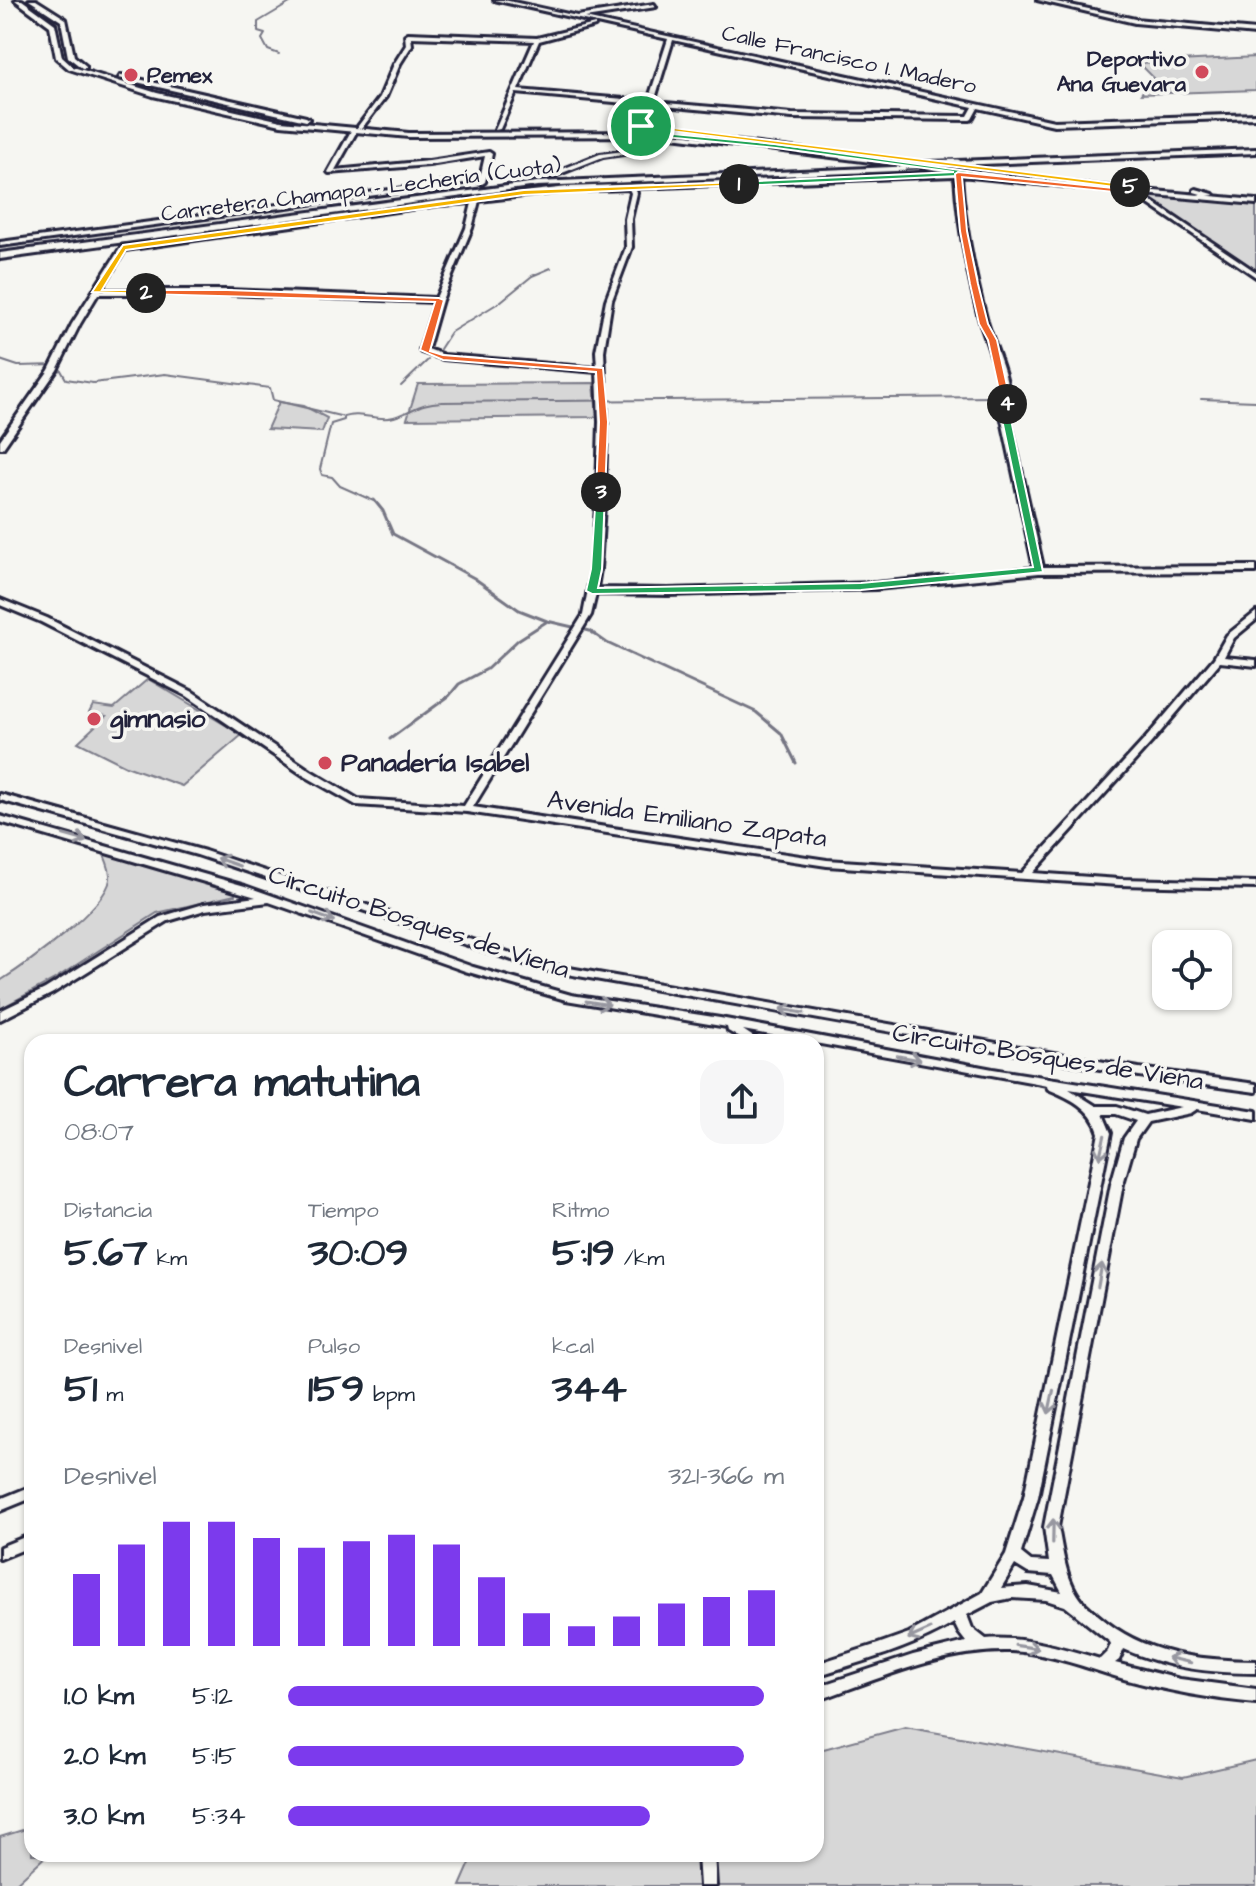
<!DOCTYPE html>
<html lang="es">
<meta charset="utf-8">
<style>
body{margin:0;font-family:"Architects Daughter",sans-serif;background:#f6f6f7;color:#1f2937;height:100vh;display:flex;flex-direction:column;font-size:30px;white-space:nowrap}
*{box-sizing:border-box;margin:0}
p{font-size:26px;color:#747a83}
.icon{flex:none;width:44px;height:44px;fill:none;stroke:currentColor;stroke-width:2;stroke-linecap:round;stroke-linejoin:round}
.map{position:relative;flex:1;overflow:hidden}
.details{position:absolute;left:24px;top:1034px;width:800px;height:828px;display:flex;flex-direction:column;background:#fff;border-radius:24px;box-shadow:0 2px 6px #0004}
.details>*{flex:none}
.buttons{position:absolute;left:1152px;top:930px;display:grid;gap:16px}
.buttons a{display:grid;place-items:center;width:80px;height:80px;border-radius:16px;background:#fff;box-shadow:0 2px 6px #0004;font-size:40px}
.pin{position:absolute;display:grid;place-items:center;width:68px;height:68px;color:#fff;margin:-34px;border:4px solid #fff;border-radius:50%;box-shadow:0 2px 8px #0007}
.km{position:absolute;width:40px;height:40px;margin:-20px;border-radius:50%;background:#222;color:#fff;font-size:22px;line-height:40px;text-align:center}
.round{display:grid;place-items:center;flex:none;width:84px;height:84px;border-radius:24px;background:#f6f6f7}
.overview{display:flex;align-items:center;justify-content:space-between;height:136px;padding:0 40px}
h1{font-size:44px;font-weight:700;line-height:60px}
.stats{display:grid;grid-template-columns:repeat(3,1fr);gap:12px;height:136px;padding:8px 40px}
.stats div{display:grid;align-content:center}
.stats b{font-size:40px;font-weight:700}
.stats small{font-size:22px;font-weight:400}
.stats p{font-size:22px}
.chart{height:224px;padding:16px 40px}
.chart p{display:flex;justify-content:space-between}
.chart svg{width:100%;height:144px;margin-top:8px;stroke:#7c3aed;stroke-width:6}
ul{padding:0 40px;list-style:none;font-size:26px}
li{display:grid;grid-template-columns:128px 96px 1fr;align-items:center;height:60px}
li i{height:20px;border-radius:10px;background:#7c3aed}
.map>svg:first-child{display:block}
</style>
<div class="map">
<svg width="1256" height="1886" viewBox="0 0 1256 1886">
<rect width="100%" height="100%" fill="#f6f6f2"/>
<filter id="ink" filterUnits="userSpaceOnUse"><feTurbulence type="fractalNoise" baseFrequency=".0125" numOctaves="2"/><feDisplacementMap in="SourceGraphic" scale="16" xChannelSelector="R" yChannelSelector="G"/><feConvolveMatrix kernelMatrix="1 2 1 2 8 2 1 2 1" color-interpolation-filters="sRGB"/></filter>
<g filter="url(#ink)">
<g fill="#d7d7d7" stroke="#7c7c89" stroke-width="2">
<path d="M1256,57V90L1141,94L1153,77L1139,63Z"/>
<path d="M1149,195L1256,204V270L1143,196Z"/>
<path d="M594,383L597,417L407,419L418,384Z"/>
<path d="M279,402L304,406L327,418L322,432L267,429Z"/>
<path d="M148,679L242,735L182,786L126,766L78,742L106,716L89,713L93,705L114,708Z"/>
<path d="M107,853L230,889L235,892V895L157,913L53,980L0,1009V981C24,966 107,907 110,879C111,871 107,862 104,855Z"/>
<path d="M905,1727L1183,1777L1256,1760V1886H460L474,1854H816V1751Z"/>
<path d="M32,1827V1854H48L13,1886H0V1837Z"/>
</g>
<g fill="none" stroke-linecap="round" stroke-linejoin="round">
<g stroke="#757583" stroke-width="2">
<path d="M279,54L268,50L262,39L265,34L258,32V22L295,0"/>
<path d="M440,349L451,332L500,302L532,276L551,268"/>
<path d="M0,360L18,366L58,365L66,379L93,383L165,374L270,388L273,400L344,417V420L331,424L320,469L322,475L332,477L340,486L376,502"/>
<path d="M401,386L428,360"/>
<path d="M1201,399L1256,401"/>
<path d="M344,417C361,411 378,422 394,417C414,411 418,403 442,402L997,397"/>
</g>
<g stroke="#757583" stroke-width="3">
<path d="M374,500L383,511L393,534L474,578L519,610L547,621L590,631L607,643L756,712L781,733L796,763"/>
<path d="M390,739L449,696L459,684L487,669L518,640L546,622"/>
</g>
<defs>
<g id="secondary">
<path d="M494,0H504L577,16L654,4L656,7L585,18L1054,121L1256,114V118L1054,125L978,108L972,119L970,120L792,118L653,105L650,115L640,132L637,152L603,157L552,177L550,176V174L600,154L632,150L634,132L644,115L647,105L516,93L500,129L495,130L534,41L411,37L412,45L400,64L386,97L362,128H358V126L380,97L394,64L406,45L405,35L408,33L537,38L595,24V26L539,41L518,90L648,101L668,39ZM673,40L973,107L968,116L792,114L654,102Z"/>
<path d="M1037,0H1047L1135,19L1256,30V34L1135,23Z"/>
<path d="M354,129L357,131L335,170L429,161L489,152L492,154L485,182L482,184L479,181L0,246V242L480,178L485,156L429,165L329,173L328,172L351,131Z"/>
<path d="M958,172L1048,181L1051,183L1048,185L961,176C964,224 974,272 986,318C995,351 1013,380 1009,415L1043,567L1256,566V572L1039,573L876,589L668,595L596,594L591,615L473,807L827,860L1022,873L1145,739L1214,658L1227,635L1256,612V620L1234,638L1224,657L1256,660V666L1220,662L1151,743L1033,873L1119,879L1256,882V888L1119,885L827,866L467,812L356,805L303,775L187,696L41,622L0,605V599L47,618L193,692L311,771L358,799L464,806L583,615L592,569L597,489L599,422L597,372L443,359L421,352L420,350L435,302L227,294H98L80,324L57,370L3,448H0V440L49,370L72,324L121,247L438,201L472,199L477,195L480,197L568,187ZM955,176C958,224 967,272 979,318C988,351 1005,380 1001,415L1034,568L876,583L668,589L597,588L600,569L605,489L607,422L604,351L612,300L632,247L631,219L637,193L635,188ZM629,189L631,193L625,219L626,247L606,300L596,351L597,368L444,355L428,349L442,300L472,228L479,201L568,191ZM472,203L466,228L436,298L227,290H101L125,250L438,205Z"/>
<path d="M1196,189L1213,194L1214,195L1194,198V196L1201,194L1194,192V190Z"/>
<path d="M1132,191H1136L1256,272V277L1132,193Z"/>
<path d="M0,794L205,851L541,963L1139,1068L1256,1084V1092L1139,1076L539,969L197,855L0,800Z"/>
<path d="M0,816L245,886L473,967L571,995L720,1018L993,1069L1256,1111V1119L1197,1109L1191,1113L1148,1122L1136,1139L1123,1184L1058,1527C1063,1552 1065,1577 1080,1598C1084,1604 1092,1609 1098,1615C1144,1655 1197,1660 1256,1661V1673C1210,1673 1167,1668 1124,1649L1119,1660L1115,1663L1180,1679L1256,1689V1703C1211,1699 1167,1691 1124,1679C1087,1668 1049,1653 1011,1651C944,1649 878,1679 816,1701V1687L913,1655L966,1642L959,1633L954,1623C911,1649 863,1661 816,1676V1664L878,1644L909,1633L982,1593L1006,1554L1024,1497L1099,1133C1092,1108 1070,1098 1048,1089L1047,1085L743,1030L761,1042H747L728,1031L727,1027L566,1000L465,971L269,902L205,910L168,921L53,993L0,1020V1011L45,989L160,917L204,904L256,897L0,822ZM1069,1089L1182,1107L1145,1115L1117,1106H1096ZM1103,1114H1116L1136,1121L1124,1138L1111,1184L1044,1527L1049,1562L1031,1561L1021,1553L1038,1497L1111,1133ZM1015,1565L1028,1573L1053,1575L1062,1592L1028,1586L1001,1588ZM1012,1598L1046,1600L1065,1606L1110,1642L1111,1644L1108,1651L1100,1659C1062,1648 1025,1636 986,1639L972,1628L967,1615L992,1602Z"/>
<path d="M32,1486V1498L0,1511V1499Z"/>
<path d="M32,1534V1546L0,1559V1547Z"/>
<path d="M698,1854H714L716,1886H700Z"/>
</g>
<g id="primary">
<path d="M15,0H22L55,24L62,57L73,67L157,93L281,121L409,133L664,132L1087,185L1256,200V204L1087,189L664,136L409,137L281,125L153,96L69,69L56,58L50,26Z"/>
<path d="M29,0H36L66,19L74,56L86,66V68H82L68,57L61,21Z"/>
<path d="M121,75L306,117L309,119L306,121L119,78Z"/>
</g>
<g id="highway">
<path d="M1256,149V153L957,165L953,163L957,161Z"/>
<path d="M916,166L920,168L919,170L537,186L0,259V253L537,182Z"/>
</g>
</defs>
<use href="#secondary" stroke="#22223b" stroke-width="6"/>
<use href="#primary" stroke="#22223b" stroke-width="6"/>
<use href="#highway" stroke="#22223b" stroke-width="6"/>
<use href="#secondary" fill="#f6f6f2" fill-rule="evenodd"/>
<use href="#primary" fill="#f6f6f2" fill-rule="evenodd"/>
<use href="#highway" fill="#f6f6f2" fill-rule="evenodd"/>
<defs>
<path id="highway-bridge" d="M905,165L957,163"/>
</defs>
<use href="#highway-bridge" stroke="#22223b" stroke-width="10" stroke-linecap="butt"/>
<use href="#highway-bridge" stroke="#f6f6f2" stroke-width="7"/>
</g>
<defs><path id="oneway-shaft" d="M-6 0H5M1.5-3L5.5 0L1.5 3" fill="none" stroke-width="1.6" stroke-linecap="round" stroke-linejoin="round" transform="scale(2)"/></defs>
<g stroke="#9797a0">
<use href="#oneway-shaft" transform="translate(75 838) rotate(16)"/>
<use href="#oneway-shaft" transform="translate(228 862) rotate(-161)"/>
<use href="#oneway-shaft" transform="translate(323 917) rotate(20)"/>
<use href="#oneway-shaft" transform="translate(598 1003) rotate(9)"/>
<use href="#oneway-shaft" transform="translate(792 1011) rotate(-170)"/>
<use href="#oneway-shaft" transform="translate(909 1058) rotate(10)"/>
<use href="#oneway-shaft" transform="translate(1102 1147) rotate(103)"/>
<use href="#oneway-shaft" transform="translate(1100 1275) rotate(-80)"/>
<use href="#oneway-shaft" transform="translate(1051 1402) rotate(102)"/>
<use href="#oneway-shaft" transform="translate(1053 1531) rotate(-89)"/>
<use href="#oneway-shaft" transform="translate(919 1634) rotate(156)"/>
<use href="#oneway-shaft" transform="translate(1027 1647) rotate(8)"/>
<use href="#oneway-shaft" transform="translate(1179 1660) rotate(-167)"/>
</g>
</g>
<path fill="#22a559" stroke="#fff" stroke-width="2" d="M641,124L645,126L641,131L776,144L1052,183L1048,185L958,176L739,186L737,182L954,172L776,148L634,134Z"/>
<path fill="#f5b400" stroke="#fff" stroke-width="2" d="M739,182L742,185L524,195L126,250L102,290H146L149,294L92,292L123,245L524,190Z"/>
<path fill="#f0652b" stroke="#fff" stroke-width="2" d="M146,290H227L439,298L444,300L430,351L443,355L603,368L608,422L605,492L601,495L596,492L599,422L596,372L443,360L420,350L435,302L143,294Z"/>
<path fill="#22a559" stroke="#fff" stroke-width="2" d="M1007,401L1011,404L1010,415L1043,572L861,590L592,594L586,591L591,569L596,492L601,489L605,492L602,569L598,588L861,583L1033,567L1001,415L1002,404Z"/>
<path fill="#f0652b" stroke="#fff" stroke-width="2" d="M958,172L1133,190L1127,187L1130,185L1149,188L1134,194L962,177L967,231L978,284L988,324L997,340L1011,404L1007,407L1002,404L988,340L979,324L970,284L960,231L955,174Z"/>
<path fill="#f5b400" stroke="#fff" stroke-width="2" d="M641,124L1130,185L1134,187L1130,189L639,127Z"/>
<g fill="#d1495b" stroke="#f6f6f2" stroke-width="3">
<circle cx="1202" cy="72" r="8"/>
<circle cx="131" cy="75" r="8"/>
<circle cx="94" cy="719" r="8"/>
<circle cx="325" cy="763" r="8"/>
</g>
<g text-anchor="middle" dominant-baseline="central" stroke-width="7" stroke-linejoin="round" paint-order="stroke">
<g font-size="22" font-weight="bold" fill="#22223b" stroke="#f6f6f2" text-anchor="end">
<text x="1186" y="59">Deportivo<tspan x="1186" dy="25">Ana Guevara</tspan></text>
<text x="147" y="75" text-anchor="start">Pemex</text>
</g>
<g font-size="22" fill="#22223b" stroke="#f6f6f2">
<text transform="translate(849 60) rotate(12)">Calle Francisco I. Madero</text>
<text transform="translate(361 190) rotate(-7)">Carretera Chamapa - Lechería (Cuota)</text>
</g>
<g font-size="26" font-weight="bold" fill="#22223b" stroke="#f6f6f2" text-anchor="start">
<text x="110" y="719">gimnasio</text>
<text x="341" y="763">Panadería Isabel</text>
</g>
<g font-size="26" fill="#22223b" stroke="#f6f6f2">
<text transform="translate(687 819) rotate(8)">Avenida Emiliano Zapata</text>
<text transform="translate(419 922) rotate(18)">Circuito Bosques de Viena</text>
<text transform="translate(1048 1057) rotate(9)">Circuito Bosques de Viena</text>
</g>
</g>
</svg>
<div class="buttons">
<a><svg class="icon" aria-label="locate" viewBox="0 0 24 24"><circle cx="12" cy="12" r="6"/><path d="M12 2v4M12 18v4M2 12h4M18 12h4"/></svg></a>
</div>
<div class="pin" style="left:641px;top:126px;background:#1e9e55"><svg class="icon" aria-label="arrive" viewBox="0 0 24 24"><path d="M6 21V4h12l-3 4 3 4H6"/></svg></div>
<b class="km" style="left:739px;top:184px">1</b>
<b class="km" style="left:146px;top:293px">2</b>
<b class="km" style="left:601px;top:492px">3</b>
<b class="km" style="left:1007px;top:404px">4</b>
<b class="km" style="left:1130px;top:187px">5</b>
<section class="details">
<div class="overview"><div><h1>Carrera matutina</h1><p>08:07</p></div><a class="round"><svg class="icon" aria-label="share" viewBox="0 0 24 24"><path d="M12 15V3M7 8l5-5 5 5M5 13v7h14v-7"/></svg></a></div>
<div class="stats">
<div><p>Distancia</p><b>5.67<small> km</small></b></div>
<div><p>Tiempo</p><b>30:09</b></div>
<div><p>Ritmo</p><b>5:19<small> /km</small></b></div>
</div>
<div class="stats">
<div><p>Desnivel</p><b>51<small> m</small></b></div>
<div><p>Pulso</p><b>159<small> bpm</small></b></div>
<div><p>kcal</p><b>344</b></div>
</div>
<div class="chart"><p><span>Desnivel</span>321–366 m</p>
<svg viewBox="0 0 160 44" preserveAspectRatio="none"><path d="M5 44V22M15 44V13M25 44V6M35 44V6M45 44V11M55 44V14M65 44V12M75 44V10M85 44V13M95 44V23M105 44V34M115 44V38M125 44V35M135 44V31M145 44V29M155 44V27"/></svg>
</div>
<ul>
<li><b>1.0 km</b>5:12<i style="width:96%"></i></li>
<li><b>2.0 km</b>5:15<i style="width:92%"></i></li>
<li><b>3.0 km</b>5:34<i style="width:73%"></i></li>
</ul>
</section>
</div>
